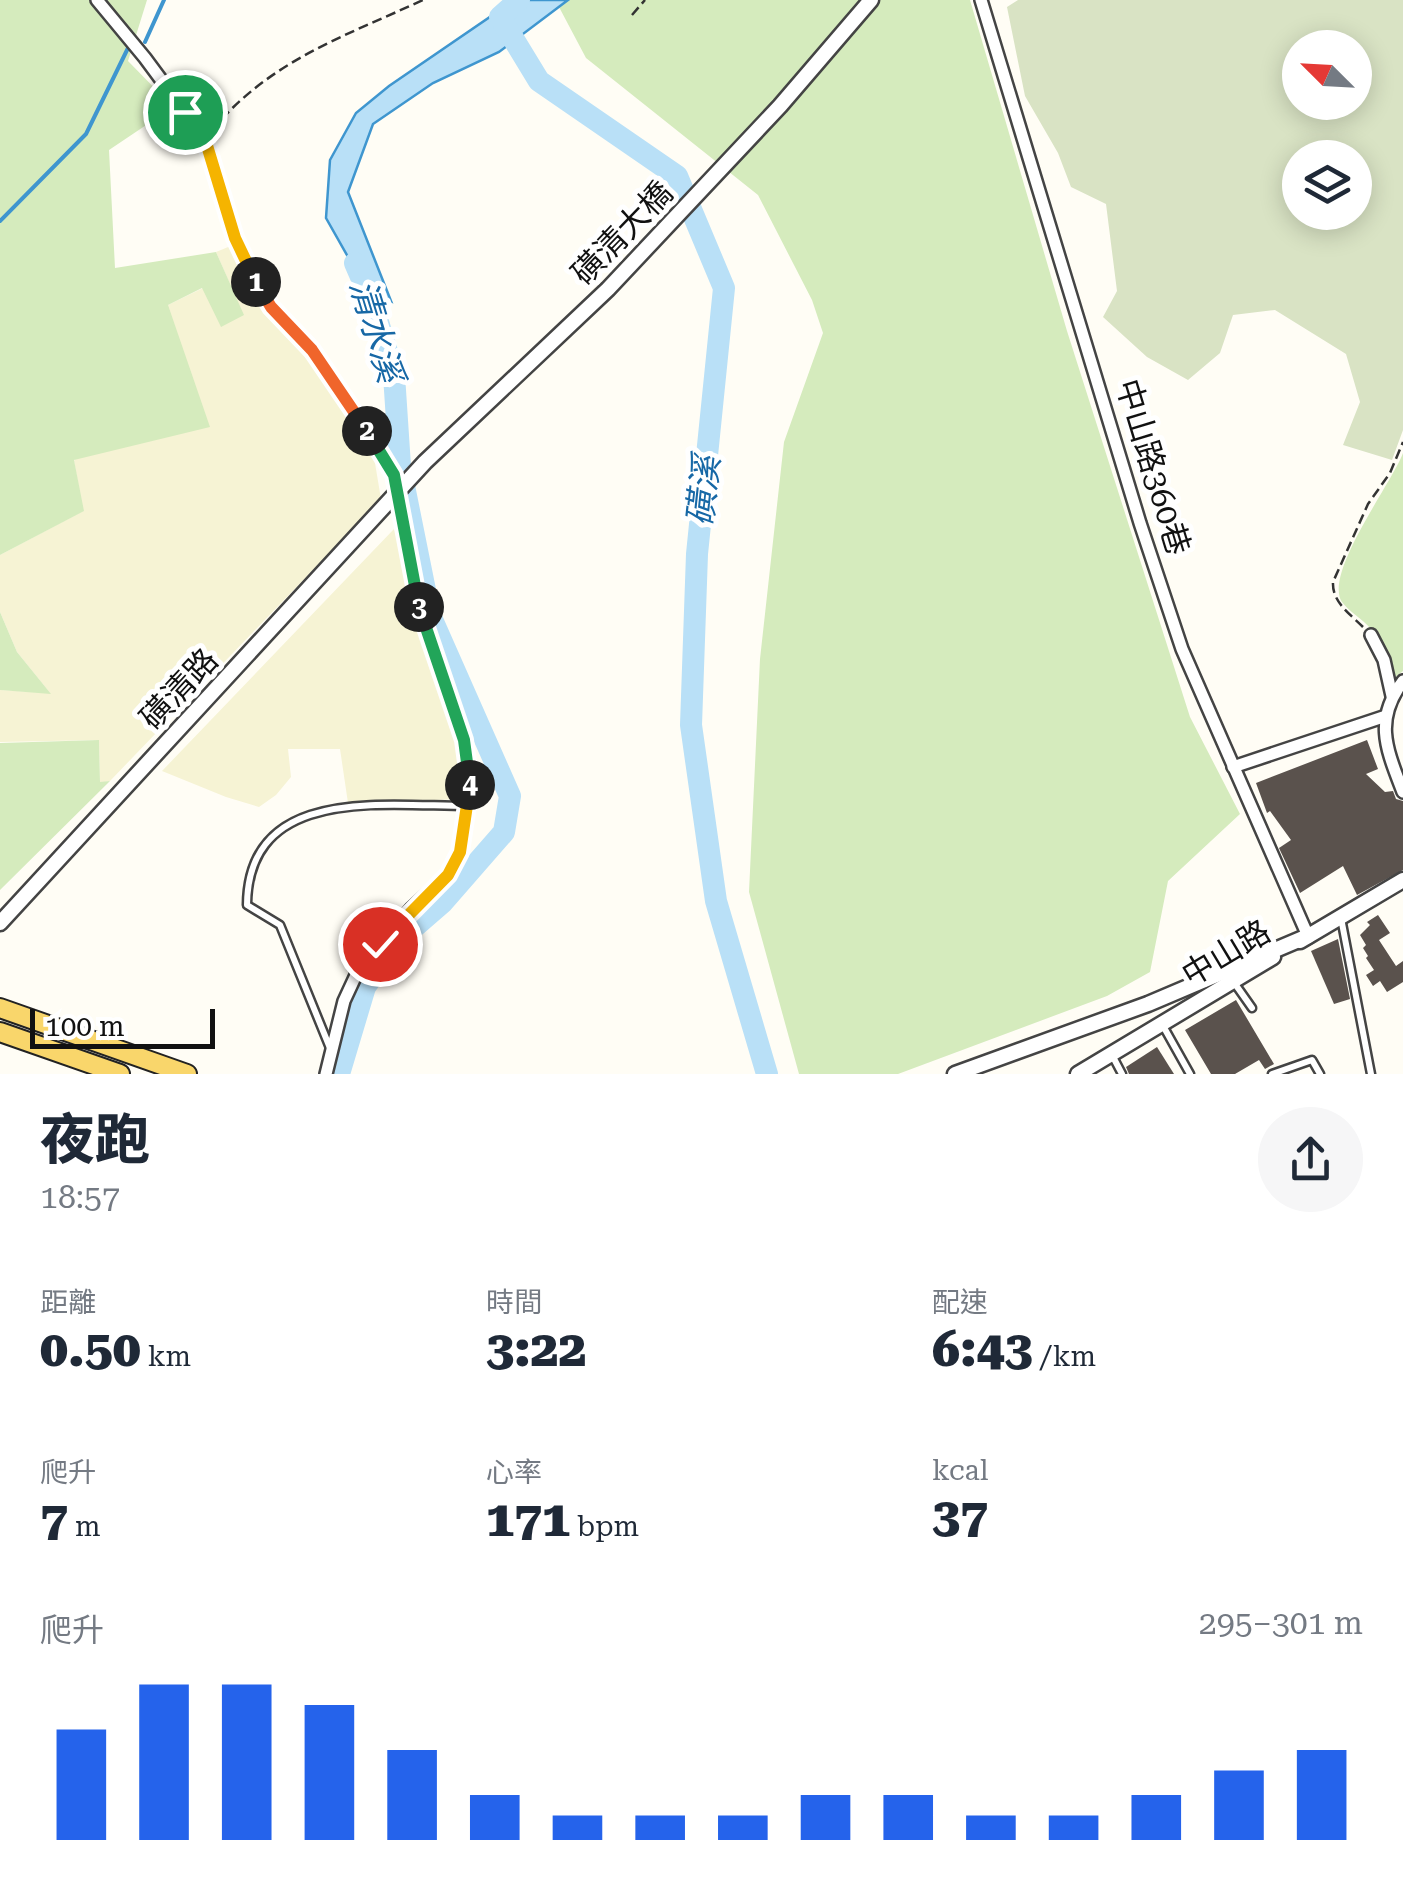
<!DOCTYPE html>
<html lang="zh-TW">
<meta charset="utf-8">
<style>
body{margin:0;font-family:"Roboto Serif","Noto Sans TC",serif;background:#f6f6f7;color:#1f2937;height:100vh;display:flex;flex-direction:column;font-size:38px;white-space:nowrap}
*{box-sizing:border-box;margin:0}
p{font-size:32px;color:#747a83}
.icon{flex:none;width:55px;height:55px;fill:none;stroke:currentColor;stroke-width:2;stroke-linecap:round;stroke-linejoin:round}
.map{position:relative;height:1074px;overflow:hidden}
.panel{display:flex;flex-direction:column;background:#fff;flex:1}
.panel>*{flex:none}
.needle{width:65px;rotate:294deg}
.controls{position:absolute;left:1282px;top:30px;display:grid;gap:20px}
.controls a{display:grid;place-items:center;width:90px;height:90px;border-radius:50%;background:#fff;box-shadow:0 5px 25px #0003;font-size:50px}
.scale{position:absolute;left:30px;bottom:25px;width:185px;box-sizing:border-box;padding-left:10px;border:5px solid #111;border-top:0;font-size:28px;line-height:35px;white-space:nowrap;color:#111;-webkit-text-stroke:8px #fff;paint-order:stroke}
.pin{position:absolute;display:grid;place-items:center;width:85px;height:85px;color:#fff;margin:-42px;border:5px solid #fff;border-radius:50%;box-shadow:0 2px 10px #0007}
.km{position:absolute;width:50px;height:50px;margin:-25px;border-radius:50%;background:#222;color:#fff;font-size:28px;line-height:50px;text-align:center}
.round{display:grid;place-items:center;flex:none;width:105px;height:105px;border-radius:52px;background:#f6f6f7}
.head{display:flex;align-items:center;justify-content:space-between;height:170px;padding:0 40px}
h1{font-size:55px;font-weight:800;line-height:75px}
.stats{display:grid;grid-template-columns:repeat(3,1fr);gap:15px;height:170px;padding:10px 40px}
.stats div{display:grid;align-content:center}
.stats b{font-size:50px;font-weight:800}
.stats small{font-size:28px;font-weight:400}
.stats p{font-size:28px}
.chart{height:280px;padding:20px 40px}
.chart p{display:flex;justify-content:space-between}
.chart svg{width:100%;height:180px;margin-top:10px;stroke:#2563eb;stroke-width:6}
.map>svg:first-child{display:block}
</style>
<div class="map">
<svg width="1403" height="1074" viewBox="0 0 1403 1074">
<rect width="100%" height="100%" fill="#fffdf5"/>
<g fill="#f6f3d4">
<path d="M233,245L263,308L324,379L373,451L381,499L110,781L100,783L99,740L0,742V690L50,693L17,652L0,612V555L83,511L74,461L168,305L203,288L243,314L216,252Z"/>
<path d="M394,529L402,544L435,664L462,739L467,771L465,799L348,803L340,749H288L291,777L276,795L259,807L226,797L162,771Z"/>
</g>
<g fill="#d5ebbd">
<path d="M0,0H147L128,61L173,107L109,150L115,268L216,252L244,315L221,327L202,288L168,305L210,427L74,460L84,511L0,555Z"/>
<path d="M568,0H970L1067,331L1190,717L1240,814L1168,881L1150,972L1107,996L898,1074H799L749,892L760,659L784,442L823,333L812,300L758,195L586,58L559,7Z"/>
<path d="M1403,453V671L1393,679C1386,664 1381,642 1371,629C1363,619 1349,612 1342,602C1323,574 1392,483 1403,453Z"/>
<path d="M0,612L17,652L51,694L0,690Z"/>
<path d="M99,740L100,782L110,781L0,890V743Z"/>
</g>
<path fill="#d9e3c4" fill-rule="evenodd" d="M1018,0H1403V430L1392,460L1343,445L1360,402L1346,354L1275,310L1233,315L1220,353L1188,380L1147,357L1103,317L1117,291L1106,204L1071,187L1058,153L1025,96L1007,7ZM1300,48H1355V102H1300ZM1300,158H1355V212H1300Z"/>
<path fill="#b9e0f7" stroke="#3f96cf" stroke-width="2.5" d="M505,0H568L499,52L433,83L373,124L348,192L391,301L365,287L326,218L330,160L356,113L389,86L497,12Z"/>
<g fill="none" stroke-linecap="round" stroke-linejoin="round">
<g stroke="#3f96cf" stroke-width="4">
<path d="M145,42L164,0"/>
<path d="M0,221L86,134L129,46"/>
</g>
<g stroke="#b9e0f7" stroke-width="22">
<path d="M519,0L500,17L539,81L677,176L724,288L697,554L691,725L716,901L767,1074"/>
<path d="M339,1074L365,987L397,942L442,903L504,832L510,796L430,615L400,466L394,375L372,302L355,263"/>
</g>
</g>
<g fill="#5a524d">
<path d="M1367,740L1378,769L1366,774L1385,792L1393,791L1396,799L1403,801V870L1357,895L1343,866L1300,893L1279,848L1291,840L1270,811L1267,813L1256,783Z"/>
<path d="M1378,915L1390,933L1379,940L1396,966L1403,961V982L1387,992L1380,981L1373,986L1366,975L1374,970L1366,958L1368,956L1363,948L1366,945L1360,935L1370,925L1367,922Z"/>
<path d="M1338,939L1350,999L1334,1004L1311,951Z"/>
<path d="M1236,1000L1274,1064L1265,1069L1259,1060L1235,1074H1211L1185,1030Z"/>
<path d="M1157,1047L1174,1074H1129L1126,1067Z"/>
</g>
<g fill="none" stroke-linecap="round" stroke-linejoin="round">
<defs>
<g id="service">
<path d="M1341,918L1371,1074"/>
<path d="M1233,981L1252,1008"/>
<path d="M1162,1024L1190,1074"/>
<path d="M330,1048L280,925L247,905C248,785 384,806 467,806"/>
<path d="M1112,1055L1122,1074"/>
<path d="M1272,1074L1312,1060L1320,1074"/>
</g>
<g id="minor">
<path d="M97,0L145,58L205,139L235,238L260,289L271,307L312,350L395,475L420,610L464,740L470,780L460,852L448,875L411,909L357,973L344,1001L326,1074"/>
<path d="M981,0L1140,523L1182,649L1308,936"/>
<path d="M1371,635L1384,660L1392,696"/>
<path d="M1403,681C1373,721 1387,750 1403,792"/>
<path d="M1233,767L1386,716"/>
</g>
<g id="tertiary">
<path d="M0,923L425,462L608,289L780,106L871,0"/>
<path d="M1300,941L1403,880"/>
<path d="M955,1074L1148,1004L1308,936"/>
<path d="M1078,1074L1273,957"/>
</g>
<g id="primary">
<path d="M0,1008L187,1074"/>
<path d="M0,1032L120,1074"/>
</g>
</defs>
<use href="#service" stroke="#444" stroke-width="11"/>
<use href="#minor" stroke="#444" stroke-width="16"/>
<use href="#tertiary" stroke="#444" stroke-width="19"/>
<use href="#primary" stroke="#222" stroke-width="22"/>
<g stroke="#333" stroke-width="2.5" stroke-dasharray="10 5" stroke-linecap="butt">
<path d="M632,15L645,0"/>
<path d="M212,130C271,60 343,37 423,0"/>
<path d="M1363,627C1349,613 1332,602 1333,582L1368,504L1390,473L1403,442"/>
</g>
<use href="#service" stroke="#fff" stroke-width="6"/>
<use href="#minor" stroke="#fff" stroke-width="11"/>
<use href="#tertiary" stroke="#fff" stroke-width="14"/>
<use href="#primary" stroke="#f9d66b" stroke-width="18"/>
</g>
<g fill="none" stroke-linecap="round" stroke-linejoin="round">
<defs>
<path id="split-1" d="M185,112L205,139L235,238L256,282"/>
<path id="split-2" d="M256,282L271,307L312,350L367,431"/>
<path id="split-3" d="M367,431L394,475L419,607"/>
<path id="split-4" d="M419,607L464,740L470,785"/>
<path id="split-5" d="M380,944L448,875L460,852L470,785"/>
</defs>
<use href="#split-1" stroke="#fff" stroke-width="20"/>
<use href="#split-2" stroke="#fff" stroke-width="20"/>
<use href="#split-3" stroke="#fff" stroke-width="20"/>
<use href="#split-4" stroke="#fff" stroke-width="20"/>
<use href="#split-5" stroke="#fff" stroke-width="20"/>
<use href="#split-1" stroke="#f5b400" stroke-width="12"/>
<use href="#split-2" stroke="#f0652b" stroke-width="12"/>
<use href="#split-3" stroke="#22a559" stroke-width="12"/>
<use href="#split-4" stroke="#22a559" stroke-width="12"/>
<use href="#split-5" stroke="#f5b400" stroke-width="12"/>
</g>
<g text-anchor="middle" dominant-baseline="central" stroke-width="10" stroke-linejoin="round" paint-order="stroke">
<g font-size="32" fill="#111" stroke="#fff">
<text transform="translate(622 233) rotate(-46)">磺清大橋</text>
<text transform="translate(1153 467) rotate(73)">中山路360巷</text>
<text transform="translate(179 689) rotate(-47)">磺清路</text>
<text transform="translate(1226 953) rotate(-31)">中山路</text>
</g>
<g font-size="35" font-style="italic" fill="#1768a6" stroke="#fff">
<text transform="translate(376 331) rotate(73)">清水溪</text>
<text transform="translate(704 491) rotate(-84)">磺溪</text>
</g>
</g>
</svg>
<div class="controls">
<a><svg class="needle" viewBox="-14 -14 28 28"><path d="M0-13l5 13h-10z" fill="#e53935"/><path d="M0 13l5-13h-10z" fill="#747a83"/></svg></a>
<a><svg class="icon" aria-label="layers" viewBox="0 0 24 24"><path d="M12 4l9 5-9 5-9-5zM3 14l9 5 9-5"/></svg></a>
</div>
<div class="scale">100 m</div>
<div class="pin" style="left:185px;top:112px;background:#1e9e55"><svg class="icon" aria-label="arrive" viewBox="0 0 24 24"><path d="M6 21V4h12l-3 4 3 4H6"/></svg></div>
<div class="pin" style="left:380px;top:944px;background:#d93025"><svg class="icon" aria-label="check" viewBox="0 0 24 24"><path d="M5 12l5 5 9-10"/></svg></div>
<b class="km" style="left:256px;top:282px">1</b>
<b class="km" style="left:367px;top:431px">2</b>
<b class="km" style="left:419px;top:607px">3</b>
<b class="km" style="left:470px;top:785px">4</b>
</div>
<section class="panel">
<div class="head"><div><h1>夜跑</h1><p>18:57</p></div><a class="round"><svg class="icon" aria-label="share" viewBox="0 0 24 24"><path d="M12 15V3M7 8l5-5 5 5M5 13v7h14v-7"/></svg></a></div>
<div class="stats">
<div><p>距離</p><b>0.50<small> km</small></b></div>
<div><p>時間</p><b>3:22</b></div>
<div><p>配速</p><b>6:43<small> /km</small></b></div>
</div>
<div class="stats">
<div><p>爬升</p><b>7<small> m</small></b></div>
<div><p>心率</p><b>171<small> bpm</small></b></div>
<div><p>kcal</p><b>37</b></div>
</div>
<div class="chart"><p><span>爬升</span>295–301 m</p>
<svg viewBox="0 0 160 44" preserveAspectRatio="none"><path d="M5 44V17M15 44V6M25 44V6M35 44V11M45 44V22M55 44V33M65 44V38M75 44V38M85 44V38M95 44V33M105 44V33M115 44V38M125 44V38M135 44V33M145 44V27M155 44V22"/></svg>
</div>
</section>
